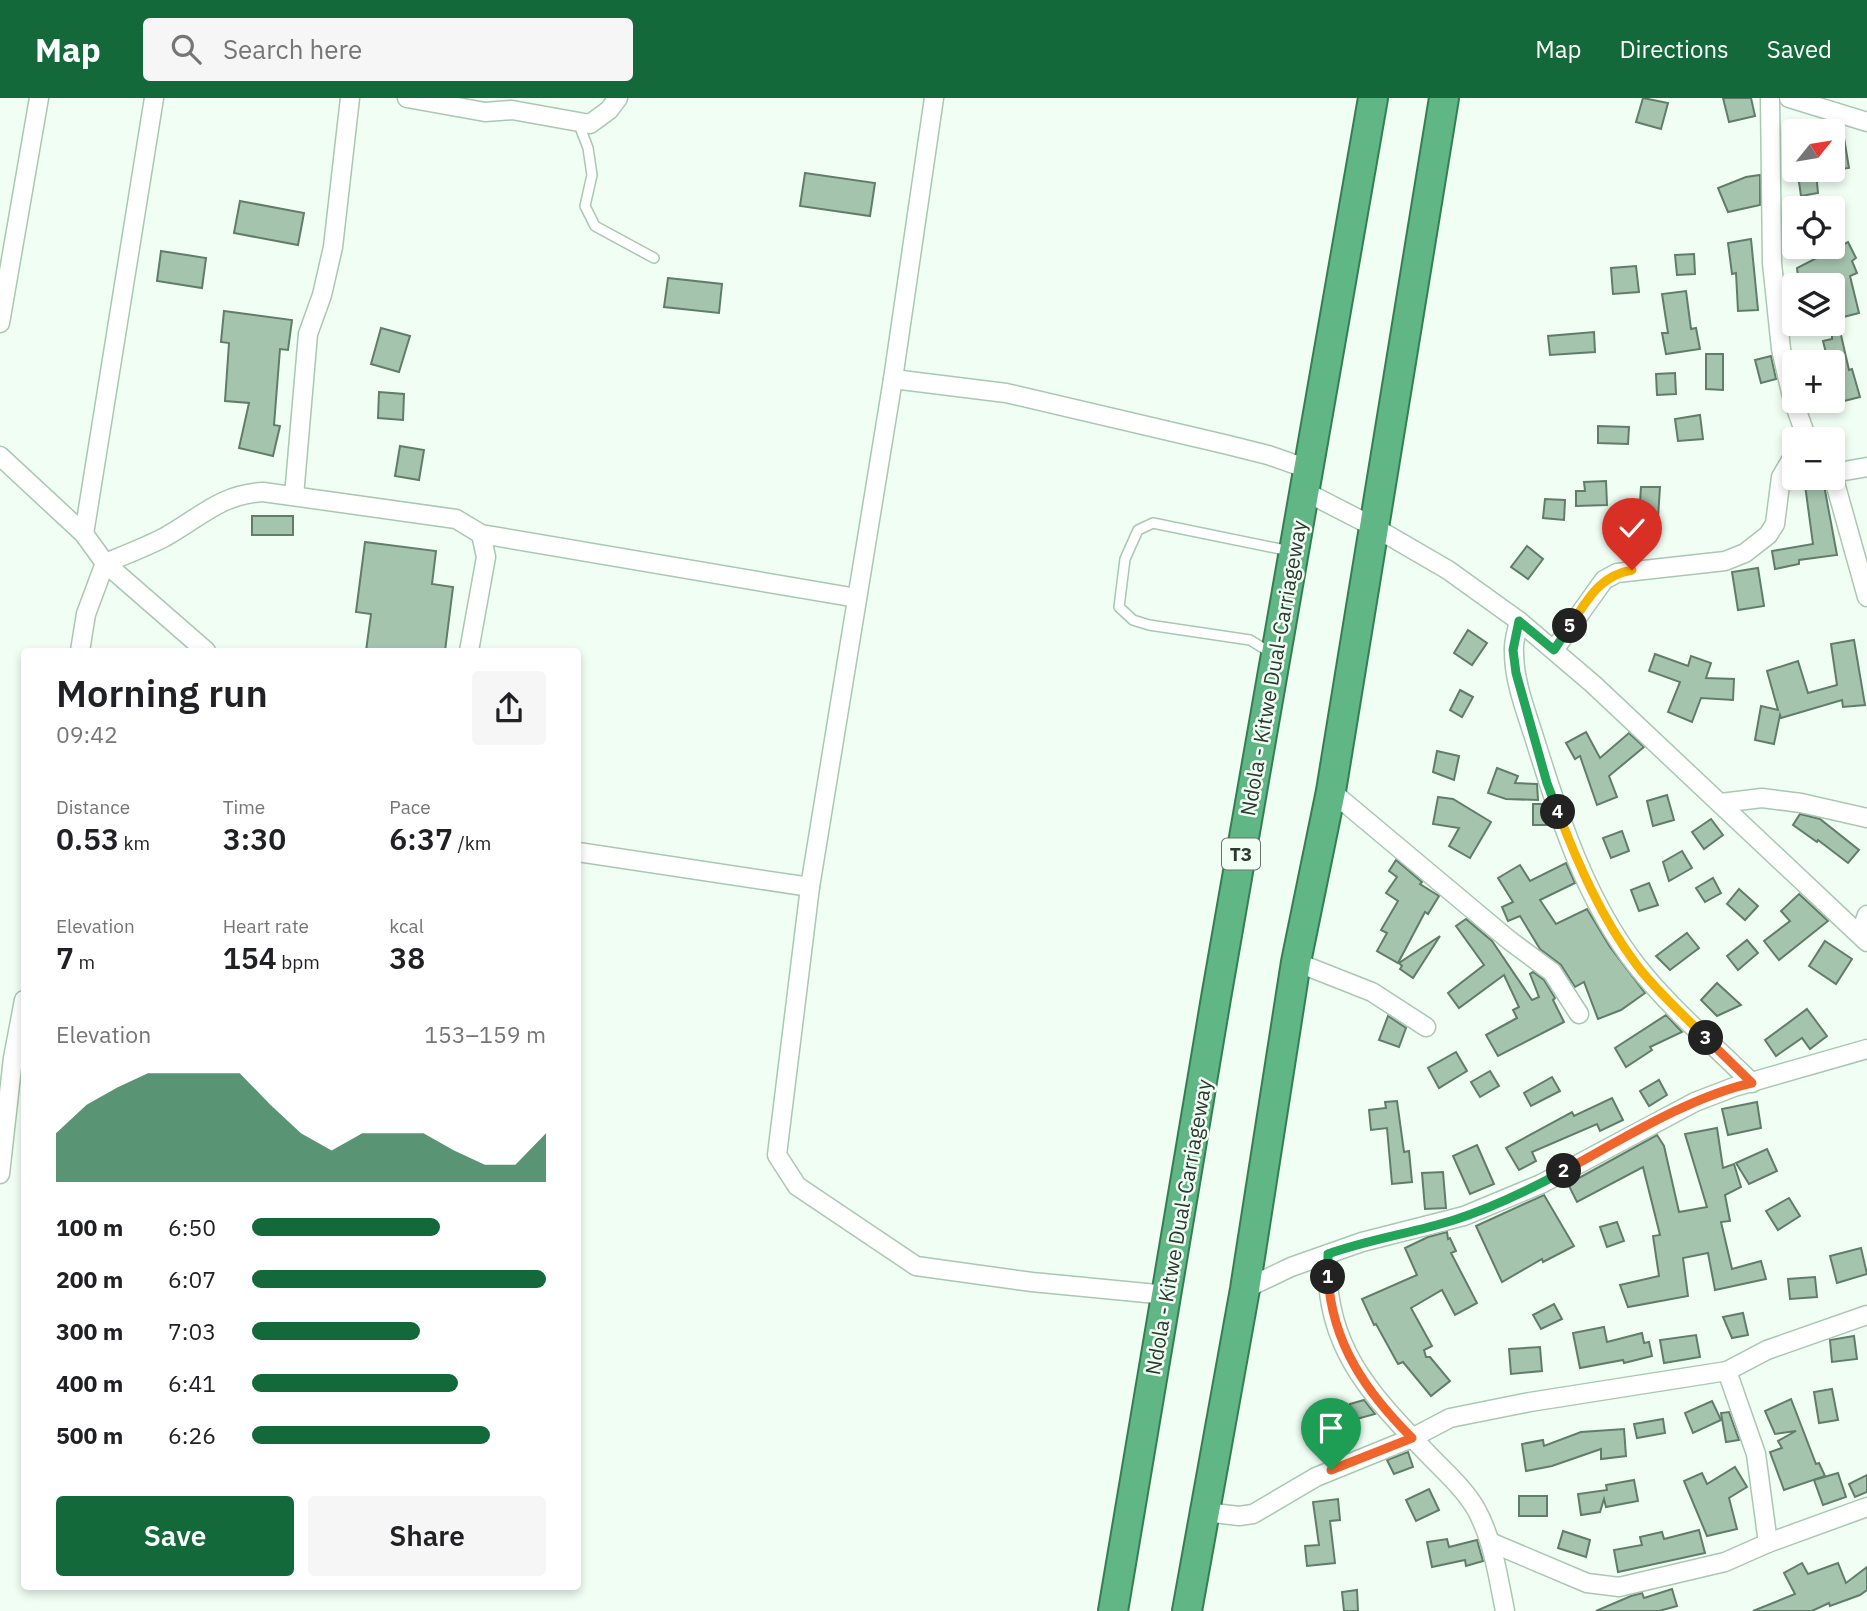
<!DOCTYPE html>
<meta charset="utf-8">
<style>
body{margin:0;font-family:"IBM Plex Sans",sans-serif;background:#f6f6f6;color:#202124;height:100vh;display:flex;flex-direction:column;font-size:26px;white-space:nowrap}
*{box-sizing:border-box;margin:0}
p{font-size:23px;color:#757577}
.icon{flex:none;width:38px;height:38px;fill:none;stroke:currentColor;stroke-width:2;stroke-linecap:round;stroke-linejoin:round}
.map{position:relative;flex:1;overflow:hidden}
.side{position:absolute;left:21px;top:550px;width:560px;height:942px;display:flex;flex-direction:column;background:#fff;border-radius:7px;box-shadow:0 4px 10px #0003}
.side>*{flex:none}
.needle{width:46px;rotate:60deg}
.buttons{position:absolute;left:1782px;top:21px;display:grid;gap:14px}
.buttons a{display:grid;place-items:center;width:63px;height:63px;border-radius:7px;background:#fff;box-shadow:0 4px 10px #0003;font-size:35px}
.pin{position:absolute;display:grid;place-items:center;width:60px;height:60px;color:#fff;margin:-72px -30px;border-radius:50% 50% 50% 0;rotate:-45deg;box-shadow:0 0 7px #0007}
.pin .icon{rotate:45deg}
.km{position:absolute;width:35px;height:35px;margin:-18px;border-radius:50%;background:#222;color:#fff;font-size:19px;line-height:35px;text-align:center}
.round{display:grid;place-items:center;flex:none;width:74px;height:74px;border-radius:7px;background:#f6f6f6}
.overview{display:flex;align-items:center;justify-content:space-between;height:119px;padding:0 35px}
h1{font-size:38px;font-weight:600;line-height:52px}
.metrics{display:grid;grid-template-columns:repeat(3,1fr);gap:10px;height:119px;padding:7px 35px}
.metrics div{display:grid;align-content:center}
.metrics b{font-size:30px;font-weight:600}
.metrics small{font-size:19px;font-weight:400}
.metrics p{font-size:19px}
.chart{height:196px;padding:14px 35px}
.chart p{display:flex;justify-content:space-between}
.chart svg{width:100%;height:126px;margin-top:7px;fill:#13693a;opacity:.7}
.cta{display:flex;gap:14px;margin-top:auto;padding:14px 35px}
.cta a{flex:1;height:80px;border-radius:7px;background:#13693a;color:#fff;font-size:28px;font-weight:600;line-height:80px;text-align:center}
.cta a+a{background:#f6f6f6;color:#202124}
ul{padding:0 35px;list-style:none;font-size:23px}
li{display:grid;grid-template-columns:112px 84px 1fr;align-items:center;height:52px}
li i{height:18px;border-radius:9px;background:#13693a}
header{display:flex;align-items:center;gap:42px;box-sizing:border-box;height:98px;padding:0 35px;background:#13693a;color:#fff}
header strong{font-size:33px}
nav{display:flex;gap:38px;margin-inline-start:auto;font-size:24px}
.search{width:490px;height:63px;background:#f6f6f6;display:flex;align-items:center;gap:18px;box-sizing:border-box;padding:0 24px;border-radius:7px;color:#757577;font-size:26px}
.map>svg:first-child{display:block}
</style>
<header>
<strong>Map</strong>
<div class="search"><svg class="icon" aria-label="search" viewBox="0 0 24 24"><circle cx="10" cy="10" r="6"/><path d="M15 15l6 6"/></svg>Search here</div>
<nav><a>Map</a><a>Directions</a><a>Saved</a></nav>
</header>
<div class="map">
<svg width="1867" height="1513" viewBox="0 0 1867 1513">
<rect width="100%" height="100%" fill="#f1fef4"/>
<g fill="#a5c4ae" stroke="#607d69" stroke-width="2">
<path d="M1643,0L1668,5L1661,31L1636,24Z"/>
<path d="M1723,0H1751L1755,18L1729,24Z"/>
<path d="M1832,25L1842,28L1849,70L1832,72Z"/>
<path d="M805,75L875,85L870,118L800,108Z"/>
<path d="M1816,75L1818,95L1801,98L1798,77Z"/>
<path d="M1760,77V107L1728,114L1718,90L1746,79Z"/>
<path d="M240,103L304,115L298,147L234,135Z"/>
<path d="M1751,141L1758,212L1738,213L1736,175L1732,176L1728,145Z"/>
<path d="M1848,144L1856,160L1852,163L1857,175L1850,178L1859,215L1832,222V187H1799L1797,170Z"/>
<path d="M161,153L206,160L202,190L157,183Z"/>
<path d="M1694,156L1695,176L1677,177L1675,157Z"/>
<path d="M1636,168L1639,194L1613,196L1611,170Z"/>
<path d="M668,180L722,186L719,215L664,209Z"/>
<path d="M1686,193L1691,231L1696,230L1700,251L1666,256L1662,235H1668L1662,196Z"/>
<path d="M224,213L292,222L288,252L280,251L274,327L280,328L273,358L239,350L249,305L225,303L229,245L221,244Z"/>
<path d="M1838,224L1849,272L1852,271L1860,299L1836,305L1832,290V262L1828,263L1823,243L1832,241V225Z"/>
<path d="M381,230L410,238L399,274L371,266Z"/>
<path d="M1594,234L1595,254L1550,257L1548,238Z"/>
<path d="M1706,256H1723V292L1706,291Z"/>
<path d="M1771,258L1776,281L1761,285L1755,262Z"/>
<path d="M1675,275L1676,296L1657,297L1656,276Z"/>
<path d="M379,294L404,296L403,322L378,320Z"/>
<path d="M1700,317L1703,341L1678,343L1675,321Z"/>
<path d="M1598,328L1629,329L1628,346L1598,345Z"/>
<path d="M400,348L424,352L419,382L395,378Z"/>
<path d="M1606,383L1607,407L1576,408V393H1585L1584,384Z"/>
<path d="M1805,387H1824L1837,457L1799,462V466L1775,471L1772,453L1813,446Z"/>
<path d="M1641,389H1660L1658,420L1639,419Z"/>
<path d="M1545,401L1565,402L1564,422L1543,420Z"/>
<rect x="252" y="418" width="41" height="19"/>
<path d="M365,444L436,453L432,486L453,489L445,553H366L371,516L356,514Z"/>
<path d="M1527,448L1543,461L1528,481L1511,469Z"/>
<path d="M1758,470L1764,508L1738,512L1732,474Z"/>
<path d="M1468,532L1487,545L1472,567L1454,555Z"/>
<path d="M1854,542L1865,607L1843,609L1842,602L1781,620L1780,617L1774,646L1755,642L1761,608L1778,612L1767,573L1798,563L1808,595L1837,587L1831,546Z"/>
<path d="M1655,556L1688,568L1691,558L1711,565L1706,580L1734,581L1733,602L1701,600L1692,624L1668,614L1680,584L1649,573Z"/>
<path d="M1460,592L1473,599L1462,619L1450,612Z"/>
<path d="M1586,634L1600,660L1629,635L1644,649L1609,678L1617,699L1597,707L1580,658L1575,661L1566,645Z"/>
<path d="M1437,653L1459,658L1454,682L1433,674Z"/>
<path d="M1497,670L1518,678L1515,685L1537,686L1538,702L1506,701L1488,695Z"/>
<path d="M1667,697L1674,722L1653,728L1647,703Z"/>
<path d="M1438,699L1453,701L1491,724L1470,760L1449,748L1459,730L1433,726Z"/>
<path d="M1533,706H1544L1551,727H1533Z"/>
<path d="M1800,716L1820,721L1859,752L1848,765L1818,742L1817,744L1793,727Z"/>
<path d="M1711,721L1723,737L1704,751L1692,734Z"/>
<path d="M1622,733L1629,753L1611,760L1603,740Z"/>
<path d="M1682,753L1692,770L1669,783L1663,764Z"/>
<path d="M1396,762L1422,784L1420,786L1439,798L1428,816L1425,814L1398,865L1377,853L1387,835L1381,832L1398,803L1386,795L1397,779L1389,773Z"/>
<path d="M1566,765L1575,785L1540,802L1556,826L1587,811L1610,849L1645,895L1621,912L1598,921L1584,884L1575,889L1561,867L1540,851L1520,818L1508,823L1502,809L1513,804L1498,780L1520,767L1530,783Z"/>
<path d="M1713,780L1721,795L1705,804L1696,790Z"/>
<path d="M1649,785L1658,807L1639,813L1631,792Z"/>
<path d="M1739,791L1758,808L1745,822L1727,806Z"/>
<path d="M1799,796L1828,823L1779,862L1764,843L1790,823L1781,813Z"/>
<path d="M1466,821L1492,843L1532,902L1539,899L1530,876L1533,874L1544,882L1555,900L1553,902L1564,924L1498,958L1486,937L1517,920L1513,912L1519,909L1504,877L1459,910L1448,895L1484,867L1456,828Z"/>
<path d="M1687,835L1699,850L1670,872L1656,858Z"/>
<path d="M1440,838L1413,880L1400,871L1402,868L1399,865Z"/>
<path d="M1747,842L1758,855L1738,872L1727,858Z"/>
<path d="M1825,843L1852,861L1836,886L1809,868Z"/>
<path d="M1717,885L1741,907L1717,918L1701,902Z"/>
<path d="M1807,911L1827,938L1810,951L1802,940L1776,958L1765,942Z"/>
<path d="M1666,917L1682,934L1650,949L1652,952L1626,969L1615,950Z"/>
<path d="M1388,918L1406,930L1399,949L1379,942Z"/>
<path d="M1456,954L1467,973L1439,990L1428,970Z"/>
<path d="M1490,973L1499,988L1480,999L1471,984Z"/>
<path d="M1552,979L1560,993L1531,1008L1524,995Z"/>
<path d="M1659,982L1667,997L1649,1008L1640,993Z"/>
<path d="M1612,1000L1623,1022L1600,1033L1597,1026L1532,1054L1536,1063L1519,1072L1506,1050L1572,1014L1574,1018Z"/>
<path d="M1397,1003L1404,1054L1409,1053L1412,1084L1392,1086L1387,1030L1371,1032L1369,1012L1386,1010L1385,1004Z"/>
<path d="M1757,1004L1761,1030L1728,1037L1722,1011Z"/>
<path d="M1717,1030L1723,1070L1734,1066L1741,1089L1725,1097L1730,1123L1721,1124L1732,1171L1761,1163L1766,1181L1715,1192L1708,1155L1683,1160L1688,1198L1628,1209L1620,1187L1659,1178L1653,1138L1660,1137L1643,1069L1577,1104L1568,1086L1657,1037L1664,1048L1679,1114L1707,1109L1685,1036Z"/>
<path d="M1477,1047L1494,1086L1470,1096L1453,1058Z"/>
<path d="M1767,1051L1777,1073L1749,1086L1736,1065Z"/>
<path d="M1443,1074L1446,1110L1425,1111L1422,1075Z"/>
<path d="M1544,1097L1574,1148L1543,1164L1542,1161L1502,1184L1476,1128Z"/>
<path d="M1789,1100L1800,1118L1778,1132L1766,1113Z"/>
<path d="M1617,1124L1624,1143L1607,1149L1600,1129Z"/>
<path d="M1447,1134L1448,1141L1450,1140L1456,1153L1451,1155L1477,1205L1455,1217L1442,1192L1411,1210L1432,1248L1424,1252L1426,1259H1430L1450,1283L1431,1298L1403,1264L1398,1266L1376,1226L1374,1227L1362,1201L1417,1177L1405,1150L1428,1139Z"/>
<path d="M1861,1150L1867,1176L1837,1185L1830,1158Z"/>
<path d="M1815,1179L1817,1199L1790,1201L1788,1181Z"/>
<path d="M1554,1206L1562,1221L1541,1231L1533,1217Z"/>
<path d="M1743,1215L1748,1237L1732,1240L1723,1219Z"/>
<path d="M1604,1229L1607,1244L1642,1235L1644,1245L1649,1244L1652,1258L1624,1265L1623,1262L1580,1270L1573,1235Z"/>
<path d="M1696,1237L1700,1259L1664,1265L1660,1242Z"/>
<path d="M1854,1238L1857,1261L1832,1264L1830,1242Z"/>
<path d="M1540,1249L1542,1273L1511,1276L1509,1251Z"/>
<path d="M1832,1291L1838,1322L1819,1325L1814,1294Z"/>
<path d="M1791,1301L1816,1366L1819,1365L1825,1378L1784,1392L1770,1354L1782,1350L1778,1343L1796,1333L1775,1336L1765,1313Z"/>
<path d="M1364,1302L1375,1316L1342,1325L1344,1332L1326,1335L1321,1315L1350,1309V1306Z"/>
<path d="M1712,1303L1721,1322L1693,1335L1685,1315Z"/>
<path d="M1729,1314L1739,1342L1726,1344L1721,1315Z"/>
<path d="M1663,1321L1665,1335L1637,1340L1634,1326Z"/>
<path d="M1624,1331L1626,1358L1601,1361V1351L1552,1368L1526,1373L1522,1346L1543,1342L1544,1348L1581,1334Z"/>
<path d="M1408,1354L1413,1369L1394,1376L1387,1362Z"/>
<path d="M1735,1369L1747,1389L1729,1400L1737,1431L1707,1438L1684,1383L1702,1375L1707,1386Z"/>
<path d="M1838,1375L1846,1399L1823,1407L1814,1382Z"/>
<path d="M1867,1377V1394L1855,1399L1849,1386Z"/>
<path d="M1634,1382L1638,1403L1606,1409L1604,1401L1600,1414L1581,1417L1578,1396L1607,1392L1606,1387Z"/>
<path d="M1429,1391L1439,1412L1416,1423L1406,1402Z"/>
<rect x="1519" y="1398" width="28" height="20"/>
<path d="M1338,1401L1340,1422L1330,1423L1335,1465L1307,1468L1305,1448L1319,1447L1313,1404Z"/>
<path d="M1699,1432L1705,1455L1618,1474L1614,1452L1642,1447L1640,1439L1662,1434L1664,1441Z"/>
<path d="M1563,1433L1590,1442L1586,1459L1558,1450Z"/>
<path d="M1447,1441L1449,1449L1477,1442L1483,1463L1466,1468L1465,1462L1432,1469L1427,1444Z"/>
<path d="M1802,1465L1808,1476L1838,1465L1846,1485L1867,1469V1492L1860,1497L1830,1508L1829,1505L1812,1513H1753L1795,1496L1784,1475Z"/>
<path d="M1672,1491L1677,1508L1659,1513H1596L1631,1498L1642,1495L1644,1500Z"/>
<path d="M1357,1492L1358,1513H1344L1342,1494Z"/>
</g>
<g fill="none" stroke-linecap="round" stroke-linejoin="round">
<defs>
<g id="service">
<path d="M578,24L588,50L592,77L585,108L595,128L654,160"/>
<path d="M1271,555L1250,542L1149,527L1133,522L1119,509L1125,461L1138,432L1153,425L1290,453"/>
</g>
<g id="minor">
<path d="M407,0L485,14L512,12L590,26L609,12L618,0"/>
<path d="M934,0L893,281L810,789L777,1057L797,1088L916,1168L1032,1184L1167,1197"/>
<path d="M1770,0L1772,165L1781,251L1792,299L1807,341"/>
<path d="M1789,0L1867,24"/>
<path d="M0,225L39,0"/>
<path d="M893,281L1006,295L1224,346L1268,357L1308,371"/>
<path d="M0,358L84,436L105,465L206,553"/>
<path d="M1832,374L1867,499"/>
<path d="M1833,375L1867,369"/>
<path d="M1304,393L1374,429L1448,472L1519,523L1593,586L1867,844"/>
<path d="M294,398L308,236L322,197L333,149L350,0"/>
<path d="M84,436L154,0"/>
<path d="M481,436L857,500"/>
<path d="M1519,523C1517,533 1513,544 1514,554C1514,584 1526,613 1535,642C1559,719 1586,803 1637,868C1671,911 1714,947 1752,985"/>
<path d="M1554,552L1604,482L1617,475L1725,463L1745,455L1768,437L1775,426L1781,379L1794,357"/>
<path d="M80,553L86,516L105,465C125,457 146,449 165,439C201,419 219,397 263,394L456,421L481,436L486,459L469,553"/>
<path d="M1331,693L1509,842L1552,874L1579,916"/>
<path d="M1721,705L1762,700L1801,705L1867,720"/>
<path d="M578,754L810,789"/>
<path d="M1860,836L1867,817"/>
<path d="M1296,864L1372,894L1426,929"/>
<path d="M0,1076L13,960L24,902"/>
<path d="M1328,1156C1322,1245 1369,1295 1426,1354C1443,1372 1463,1389 1476,1411C1493,1442 1498,1478 1505,1513"/>
<path d="M1245,1191L1291,1169L1362,1144L1464,1118L1541,1086L1695,1004L1734,989L1867,951"/>
<path d="M1727,1273L1756,1356L1768,1445"/>
<path d="M1205,1414L1239,1418L1253,1416L1316,1379L1412,1340L1450,1320L1530,1304L1727,1273L1767,1252L1867,1217"/>
<path d="M1490,1444L1587,1485L1619,1489L1725,1464L1768,1445L1867,1409"/>
</g>
<g id="trunk">
<path d="M1113,1513L1216,900L1373,0"/>
<path d="M1187,1513L1245,1191L1296,864L1331,693L1444,0"/>
</g>
</defs>
<use href="#service" stroke="#a8c8b1" stroke-width="12"/>
<use href="#minor" stroke="#a8c8b1" stroke-width="21"/>
<use href="#trunk" stroke="#347f52" stroke-width="32"/>
<use href="#service" stroke="#fff" stroke-width="9"/>
<use href="#minor" stroke="#fff" stroke-width="18"/>
<use href="#trunk" stroke="#60b684" stroke-width="28"/>
</g>
<g fill="none" stroke-linecap="round" stroke-linejoin="round">
<defs>
<path id="split-1" d="M1328,1179C1332,1246 1367,1295 1412,1340L1331,1372"/>
<path id="split-2" d="M1328,1179V1156C1370,1141 1413,1135 1454,1122C1492,1110 1529,1092 1564,1073"/>
<path id="split-3" d="M1564,1073C1619,1043 1691,998 1752,985L1706,940"/>
<path id="split-4" d="M1558,714C1578,766 1602,821 1636,866C1656,893 1683,916 1706,940"/>
<path id="split-5" d="M1558,714L1547,685L1516,575L1513,552L1519,523L1554,552L1570,528"/>
<path id="split-6" d="M1570,528C1588,501 1599,478 1632,472"/>
</defs>
<use href="#split-1" stroke="#fff" stroke-width="14"/>
<use href="#split-2" stroke="#fff" stroke-width="14"/>
<use href="#split-3" stroke="#fff" stroke-width="14"/>
<use href="#split-4" stroke="#fff" stroke-width="14"/>
<use href="#split-5" stroke="#fff" stroke-width="14"/>
<use href="#split-6" stroke="#fff" stroke-width="14"/>
<use href="#split-1" stroke="#f0652b" stroke-width="9"/>
<use href="#split-2" stroke="#22a559" stroke-width="9"/>
<use href="#split-3" stroke="#f0652b" stroke-width="9"/>
<use href="#split-4" stroke="#f5b400" stroke-width="9"/>
<use href="#split-5" stroke="#22a559" stroke-width="9"/>
<use href="#split-6" stroke="#f5b400" stroke-width="9"/>
</g>
<g text-anchor="middle" dominant-baseline="central" stroke-width="5" stroke-linejoin="round" paint-order="stroke">
<rect fill="#f1fef4" stroke="#67746b" stroke-width="2" x="1222" y="740.5" width="38" height="31" rx="5"/>
<g font-size="19" font-weight="bold" fill="#2c3930">
<text x="1241" y="756">T3</text>
</g>
<g font-size="21" fill="#2c3930" stroke="#f1fef4">
<text transform="translate(1273 570) rotate(-80)">Ndola - Kitwe Dual-Carriageway</text>
<text transform="translate(1178 1129) rotate(-80)">Ndola - Kitwe Dual-Carriageway</text>
</g>
</g>
</svg>
<div class="buttons">
<a><svg class="needle" viewBox="-14 -14 28 28"><path d="M0-13l5 13h-10z" fill="#e53935"/><path d="M0 13l5-13h-10z" fill="#757577"/></svg></a>
<a><svg class="icon" aria-label="locate" viewBox="0 0 24 24"><circle cx="12" cy="12" r="6"/><path d="M12 2v4M12 18v4M2 12h4M18 12h4"/></svg></a>
<a><svg class="icon" aria-label="layers" viewBox="0 0 24 24"><path d="M12 4l9 5-9 5-9-5zM3 14l9 5 9-5"/></svg></a>
<a>+</a>
<a>−</a>
</div>
<div class="pin" style="left:1331px;top:1372px;background:#1e9e55"><svg class="icon" aria-label="arrive" viewBox="0 0 24 24"><path d="M6 21V4h12l-3 4 3 4H6"/></svg></div>
<div class="pin" style="left:1632px;top:472px;background:#d93025"><svg class="icon" aria-label="check" viewBox="0 0 24 24"><path d="M5 12l5 5 9-10"/></svg></div>
<b class="km" style="left:1328px;top:1179px">1</b>
<b class="km" style="left:1564px;top:1073px">2</b>
<b class="km" style="left:1706px;top:940px">3</b>
<b class="km" style="left:1558px;top:714px">4</b>
<b class="km" style="left:1570px;top:528px">5</b>
<section class="side">
<div class="overview"><div><h1>Morning run</h1><p>09:42</p></div><a class="round"><svg class="icon" aria-label="share" viewBox="0 0 24 24"><path d="M12 15V3M7 8l5-5 5 5M5 13v7h14v-7"/></svg></a></div>
<div class="metrics">
<div><p>Distance</p><b>0.53<small> km</small></b></div>
<div><p>Time</p><b>3:30</b></div>
<div><p>Pace</p><b>6:37<small> /km</small></b></div>
</div>
<div class="metrics">
<div><p>Elevation</p><b>7<small> m</small></b></div>
<div><p>Heart rate</p><b>154<small> bpm</small></b></div>
<div><p>kcal</p><b>38</b></div>
</div>
<div class="chart"><p><span>Elevation</span>153–159 m</p>
<svg viewBox="0 0 160 44" preserveAspectRatio="none"><path d="M0 44V27L10 17L20 11L30 6L40 6L50 6L60 6L70 17L80 27L90 33L100 27L110 27L120 27L130 33L140 38L150 38L160 27V44z"/></svg>
</div>
<ul>
<li><b>100 m</b>6:50<i style="width:64%"></i></li>
<li><b>200 m</b>6:07<i style="width:100%"></i></li>
<li><b>300 m</b>7:03<i style="width:57%"></i></li>
<li><b>400 m</b>6:41<i style="width:70%"></i></li>
<li><b>500 m</b>6:26<i style="width:81%"></i></li>
</ul>
<div class="cta"><a>Save</a><a>Share</a></div>
</section>
</div>
